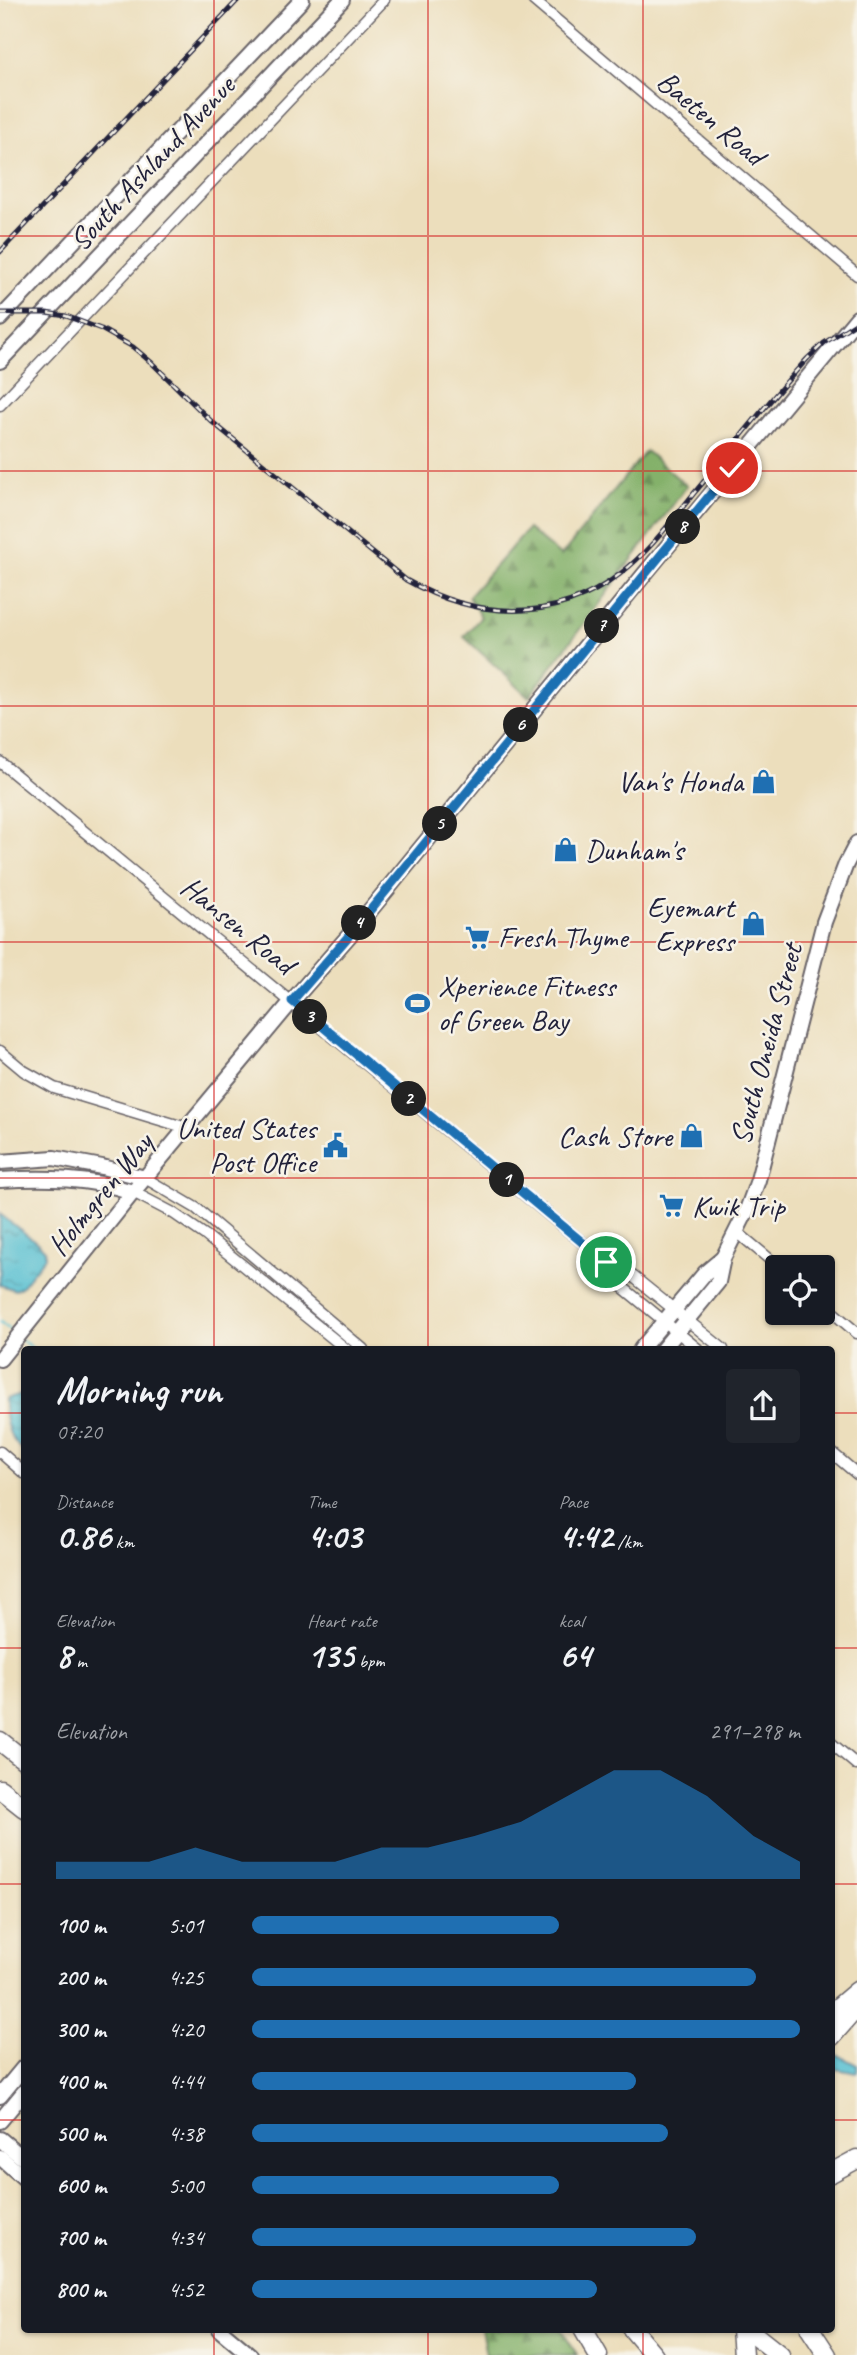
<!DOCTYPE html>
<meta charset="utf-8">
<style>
body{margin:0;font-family:Caveat,sans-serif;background:#20242c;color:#f1f3f6;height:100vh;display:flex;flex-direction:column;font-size:26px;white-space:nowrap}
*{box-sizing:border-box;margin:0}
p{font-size:23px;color:#9ea1a6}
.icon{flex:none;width:38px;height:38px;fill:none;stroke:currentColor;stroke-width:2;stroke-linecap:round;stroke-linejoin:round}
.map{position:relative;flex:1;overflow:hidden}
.sheet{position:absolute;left:21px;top:1346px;width:814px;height:987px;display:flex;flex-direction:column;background:#171b24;border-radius:7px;box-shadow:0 2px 5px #0004}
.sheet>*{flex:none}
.fabs{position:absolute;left:765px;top:1255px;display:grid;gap:14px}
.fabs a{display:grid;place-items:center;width:70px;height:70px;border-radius:7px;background:#171b24;box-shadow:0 2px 5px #0004;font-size:35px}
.pin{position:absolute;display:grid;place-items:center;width:60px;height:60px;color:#fff;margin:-30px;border:4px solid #fff;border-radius:50%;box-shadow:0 2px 7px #0007}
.km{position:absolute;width:35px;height:35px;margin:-18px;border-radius:50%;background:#222;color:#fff;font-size:19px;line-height:35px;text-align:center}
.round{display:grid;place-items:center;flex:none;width:74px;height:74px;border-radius:7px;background:#20242c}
.headline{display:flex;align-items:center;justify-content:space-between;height:119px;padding:0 35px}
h1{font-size:38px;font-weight:800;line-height:52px}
.metrics{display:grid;grid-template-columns:repeat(3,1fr);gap:10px;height:119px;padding:7px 35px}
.metrics div{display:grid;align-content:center}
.metrics b{font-size:35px;font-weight:800}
.metrics small{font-size:19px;font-weight:400}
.metrics p{font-size:19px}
.chart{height:196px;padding:14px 35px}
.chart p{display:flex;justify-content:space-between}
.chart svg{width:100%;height:126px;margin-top:7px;fill:#1f6fb2;opacity:.7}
ul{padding:0 35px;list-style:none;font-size:23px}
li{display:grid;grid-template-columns:112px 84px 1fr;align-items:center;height:52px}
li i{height:18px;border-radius:9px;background:#1f6fb2}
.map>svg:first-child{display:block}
</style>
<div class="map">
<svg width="857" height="2355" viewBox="0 0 857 2355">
<defs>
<pattern id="forest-firs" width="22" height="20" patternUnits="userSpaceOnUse" patternTransform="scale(1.75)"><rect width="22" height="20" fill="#84b16a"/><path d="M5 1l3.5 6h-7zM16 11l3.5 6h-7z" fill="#6c9058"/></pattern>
<pattern id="water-ripples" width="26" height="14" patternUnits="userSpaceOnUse" patternTransform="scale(1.75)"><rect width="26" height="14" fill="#55bfd1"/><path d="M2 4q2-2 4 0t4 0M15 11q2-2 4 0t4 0" fill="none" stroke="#469bab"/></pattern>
</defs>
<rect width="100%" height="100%" fill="#f7f3e8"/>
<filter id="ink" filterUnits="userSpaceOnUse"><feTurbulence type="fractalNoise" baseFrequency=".0143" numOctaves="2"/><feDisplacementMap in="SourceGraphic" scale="14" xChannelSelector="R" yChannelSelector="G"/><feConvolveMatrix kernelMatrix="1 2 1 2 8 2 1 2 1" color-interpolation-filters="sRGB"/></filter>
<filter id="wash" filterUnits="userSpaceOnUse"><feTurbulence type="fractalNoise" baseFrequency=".00686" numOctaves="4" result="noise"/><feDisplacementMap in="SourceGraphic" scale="28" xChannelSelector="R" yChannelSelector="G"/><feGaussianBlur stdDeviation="1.57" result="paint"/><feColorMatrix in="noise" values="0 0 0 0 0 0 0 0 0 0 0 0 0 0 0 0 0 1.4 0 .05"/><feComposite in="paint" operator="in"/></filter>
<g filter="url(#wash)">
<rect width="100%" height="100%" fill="#ecdebc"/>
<g fill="url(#forest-firs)" stroke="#536a52" stroke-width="2">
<path d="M646,451L687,486L529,697L464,637L481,617L468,597L528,529L561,556Z"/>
<path d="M481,2329H561L577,2355H486Z"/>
</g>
<g fill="url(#water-ripples)" stroke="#3c7086" stroke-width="2">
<path d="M0,1214C15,1227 31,1236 45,1250V1257L21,1287L15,1290L0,1285Z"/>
<path d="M24,1393V1452C8,1438 4,1421 4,1399Z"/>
<path d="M838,2055L857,2065V2073L831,2068V2060L834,2056Z"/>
</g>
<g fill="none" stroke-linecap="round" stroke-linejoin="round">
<g stroke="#55bfd1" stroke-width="2.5">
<path d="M0,1322L15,1334"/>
<path d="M22,1340L33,1349"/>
</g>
</g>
</g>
<g filter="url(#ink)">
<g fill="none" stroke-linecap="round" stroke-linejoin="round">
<defs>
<g id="street">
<path d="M533,0L857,275"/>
<path d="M0,405L384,0"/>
<path d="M0,762L606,1262L625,1270L723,1349"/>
<path d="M0,1051L24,1071L54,1088L187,1128"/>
<path d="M145,1178L196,1208L363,1349"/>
<path d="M133,1192L173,1213L205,1235L346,1349"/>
<path d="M737,1232L779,1267"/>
<path d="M606,1262L615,1281L698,1349"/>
<path d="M822,1303L857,1333"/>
<path d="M0,1452L24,1473"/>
<path d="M831,1452L857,1474"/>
<path d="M831,1743L857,1765"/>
</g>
<g id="secondary">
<path d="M0,319L302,0"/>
<path d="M0,361L342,0"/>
<path d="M0,1162L54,1158L102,1167L145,1178"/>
<path d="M0,1180C46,1177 89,1178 133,1192"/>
<path d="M641,1349L705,1273L723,1258"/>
<path d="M663,1349L718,1282L723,1258L747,1210L758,1180L824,922L846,864L857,843"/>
<path d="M0,1359L138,1186L292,1001L354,930L643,576L857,318"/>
<path d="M0,2096L24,2067"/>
<path d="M0,2121L24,2092"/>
<path d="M0,2139L24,2159"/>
<path d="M0,2157L24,2178"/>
<path d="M219,2329L250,2355"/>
</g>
<g id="highway">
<path d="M0,1741L24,1760"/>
<path d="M0,1789L24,1808"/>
<path d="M831,2013L857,1991"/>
<path d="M831,2037L857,2007"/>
<path d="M831,2173L857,2159"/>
<path d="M583,2329L598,2355"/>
<path d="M632,2329L654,2355"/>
<path d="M741,2329L743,2355"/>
<path d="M747,2329L780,2355"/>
<path d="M810,2329L827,2355"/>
</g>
</defs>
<use href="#street" stroke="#696468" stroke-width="13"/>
<use href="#secondary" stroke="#696468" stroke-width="18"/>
<use href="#highway" stroke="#696468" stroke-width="21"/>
<use href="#street" stroke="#fff" stroke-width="10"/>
<use href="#secondary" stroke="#fff" stroke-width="14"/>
<use href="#highway" stroke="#fff" stroke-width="18"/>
<defs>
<g id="rail">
<path d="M0,252L238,0"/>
<path d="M0,313H46L66,316L101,329L133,347L152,363L211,421L406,580C474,619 556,624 620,574C650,551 672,520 695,492C733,447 768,401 808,358L824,343L857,322"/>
</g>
</defs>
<use href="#rail" stroke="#22223b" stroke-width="5"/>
<use href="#rail" stroke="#f7f3e8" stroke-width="2.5" stroke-dasharray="8" stroke-linecap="butt"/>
</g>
</g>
<g fill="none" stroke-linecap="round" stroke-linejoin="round" filter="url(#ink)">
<defs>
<path id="route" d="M606,1262L292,1001L354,930L732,468"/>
</defs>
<use href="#route" stroke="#fff" stroke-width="14"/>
<use href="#route" stroke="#1f6fb2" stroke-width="9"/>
</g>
<path fill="none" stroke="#d62828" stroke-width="2" stroke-opacity="0.55" d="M214,0V1349M428,0V1349M643,0V1349M0,236H857M0,471H857M0,706H857M0,942H857M0,1178H857M0,1413H24M831,1413H857M0,1648H24M831,1648H857M0,1884H24M831,1884H857M0,2120H24M831,2120H857M214,2329V2355M428,2329V2355M643,2329V2355"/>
<defs>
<symbol id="shop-bare" viewBox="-9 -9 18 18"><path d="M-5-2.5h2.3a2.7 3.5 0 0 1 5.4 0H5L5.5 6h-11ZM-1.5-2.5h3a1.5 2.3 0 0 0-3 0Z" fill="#1f6fb2" stroke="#f7f3e8" stroke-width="2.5" paint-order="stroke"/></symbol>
<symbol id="supermarket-bare" viewBox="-9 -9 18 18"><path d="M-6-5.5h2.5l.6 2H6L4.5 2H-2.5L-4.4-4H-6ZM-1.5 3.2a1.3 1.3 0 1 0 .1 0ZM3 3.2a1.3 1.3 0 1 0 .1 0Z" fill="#1f6fb2" stroke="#f7f3e8" stroke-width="2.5" paint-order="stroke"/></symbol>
<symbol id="stadium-bare" viewBox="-9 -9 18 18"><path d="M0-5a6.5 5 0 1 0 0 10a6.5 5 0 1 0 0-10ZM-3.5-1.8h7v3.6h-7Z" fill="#1f6fb2" stroke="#f7f3e8" stroke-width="2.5" paint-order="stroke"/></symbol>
<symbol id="civic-bare" viewBox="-9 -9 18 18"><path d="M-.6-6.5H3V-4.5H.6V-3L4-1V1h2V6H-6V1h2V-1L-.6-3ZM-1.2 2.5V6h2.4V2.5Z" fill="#1f6fb2" stroke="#f7f3e8" stroke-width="2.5" paint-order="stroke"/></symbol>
</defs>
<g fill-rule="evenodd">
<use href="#shop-bare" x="746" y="764" width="35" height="35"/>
<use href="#shop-bare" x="548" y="832" width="35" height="35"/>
<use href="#shop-bare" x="736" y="906" width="35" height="35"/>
<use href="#supermarket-bare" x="460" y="920" width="35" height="35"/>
<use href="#stadium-bare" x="400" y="986" width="35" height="35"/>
<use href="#shop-bare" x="674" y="1118" width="35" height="35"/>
<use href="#civic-bare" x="318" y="1128" width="35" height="35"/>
<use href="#supermarket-bare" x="654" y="1188" width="35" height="35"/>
</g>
<g text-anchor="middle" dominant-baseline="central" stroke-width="5" stroke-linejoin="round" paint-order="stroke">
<g font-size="30" fill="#22223b" stroke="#f7f3e8">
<text transform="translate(711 118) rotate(40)">Baeten Road</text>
<text transform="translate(152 163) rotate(-47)">South Ashland Avenue</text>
<text transform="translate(238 925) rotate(39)">Hansen Road</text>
<text transform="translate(766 1044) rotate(-75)">South Oneida Street</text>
<text transform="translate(100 1194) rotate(-51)">Holmgren Way</text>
</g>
<g font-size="30" fill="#22223b" stroke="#f7f3e8" text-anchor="end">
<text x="743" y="781">Van's Honda</text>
<text x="585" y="850" text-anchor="start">Dunham's</text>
<text x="734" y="907">Eyemart<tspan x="734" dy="34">Express</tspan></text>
<text x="498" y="937" text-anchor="start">Fresh Thyme</text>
<text x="438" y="986" text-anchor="start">Xperience Fitness<tspan x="438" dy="34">of Green Bay</tspan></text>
<text x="316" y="1128">United States<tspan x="316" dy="34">Post Office</tspan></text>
<text x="672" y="1136">Cash Store</text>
<text x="692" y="1206" text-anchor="start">Kwik Trip</text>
</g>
</g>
</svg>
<div class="fabs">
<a><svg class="icon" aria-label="locate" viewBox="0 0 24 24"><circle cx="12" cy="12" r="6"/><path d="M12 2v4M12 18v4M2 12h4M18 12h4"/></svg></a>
</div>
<div class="pin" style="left:606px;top:1262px;background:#1e9e55"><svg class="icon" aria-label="arrive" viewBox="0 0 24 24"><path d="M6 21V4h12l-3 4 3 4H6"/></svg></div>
<div class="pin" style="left:732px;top:468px;background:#d93025"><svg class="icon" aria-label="check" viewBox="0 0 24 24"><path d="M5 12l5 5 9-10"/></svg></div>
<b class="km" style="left:507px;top:1180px">1</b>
<b class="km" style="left:409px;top:1099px">2</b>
<b class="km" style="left:310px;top:1017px">3</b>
<b class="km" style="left:359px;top:923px">4</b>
<b class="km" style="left:440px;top:824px">5</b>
<b class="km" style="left:521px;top:725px">6</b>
<b class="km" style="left:602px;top:626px">7</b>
<b class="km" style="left:683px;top:527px">8</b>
<section class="sheet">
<div class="headline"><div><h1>Morning run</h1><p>07:20</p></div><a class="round"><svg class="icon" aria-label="share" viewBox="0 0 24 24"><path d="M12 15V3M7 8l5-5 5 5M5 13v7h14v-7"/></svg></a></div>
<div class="metrics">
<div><p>Distance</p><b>0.86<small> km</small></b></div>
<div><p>Time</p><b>4:03</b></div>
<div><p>Pace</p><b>4:42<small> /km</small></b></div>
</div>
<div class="metrics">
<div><p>Elevation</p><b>8<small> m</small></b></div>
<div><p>Heart rate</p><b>135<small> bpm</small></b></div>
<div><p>kcal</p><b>64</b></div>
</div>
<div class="chart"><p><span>Elevation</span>291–298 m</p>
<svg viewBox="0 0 160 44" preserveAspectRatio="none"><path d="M0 44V38L10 38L20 38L30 33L40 38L50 38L60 38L70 33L80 33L90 29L100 24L110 15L120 6L130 6L140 15L150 29L160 38V44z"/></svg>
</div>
<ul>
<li><b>100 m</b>5:01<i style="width:56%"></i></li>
<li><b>200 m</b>4:25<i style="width:92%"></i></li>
<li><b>300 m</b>4:20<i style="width:100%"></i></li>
<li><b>400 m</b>4:44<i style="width:70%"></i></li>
<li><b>500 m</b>4:38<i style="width:76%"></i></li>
<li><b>600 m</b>5:00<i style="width:56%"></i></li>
<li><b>700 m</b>4:34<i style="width:81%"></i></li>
<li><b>800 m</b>4:52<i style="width:63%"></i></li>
</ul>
</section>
</div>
